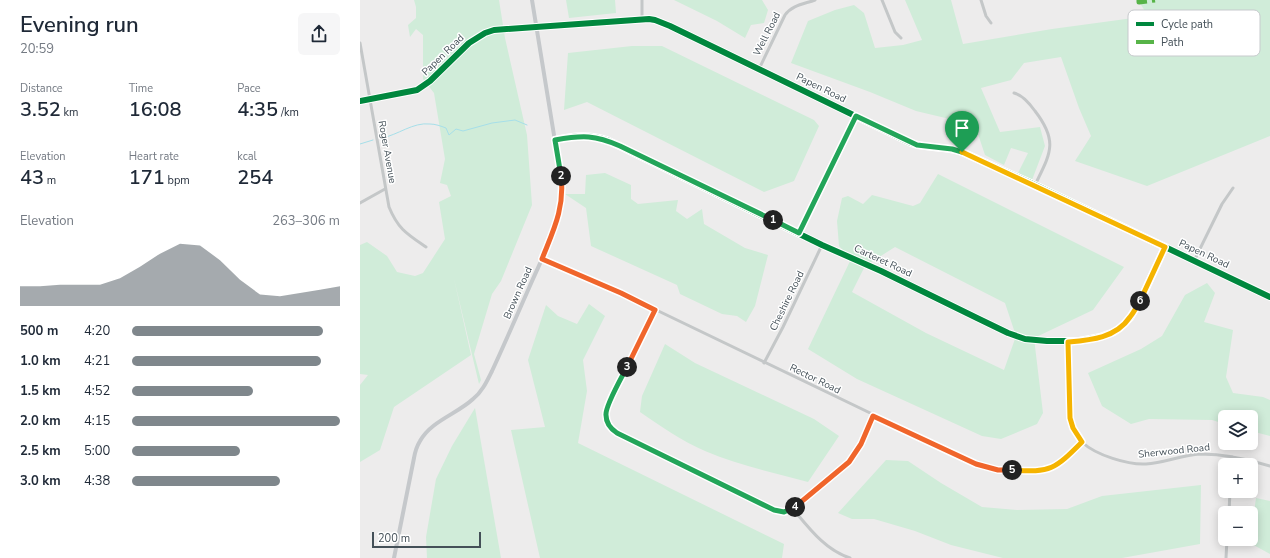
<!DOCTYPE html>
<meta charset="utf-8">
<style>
body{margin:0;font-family:"Nunito Sans",sans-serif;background:#f6f6f7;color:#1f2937;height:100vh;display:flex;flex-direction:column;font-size:15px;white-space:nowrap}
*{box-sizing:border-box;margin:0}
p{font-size:13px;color:#747a83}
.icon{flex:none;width:22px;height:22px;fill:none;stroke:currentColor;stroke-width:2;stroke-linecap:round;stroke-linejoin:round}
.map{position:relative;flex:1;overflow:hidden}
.side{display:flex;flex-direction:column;background:#fff;width:360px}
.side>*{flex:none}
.tools{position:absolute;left:858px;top:410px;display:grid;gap:8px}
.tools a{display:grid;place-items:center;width:40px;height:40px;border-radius:6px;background:#fff;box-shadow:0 2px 10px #0003;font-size:20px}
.scale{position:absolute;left:12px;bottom:10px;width:109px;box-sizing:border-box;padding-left:4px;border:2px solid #445058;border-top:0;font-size:11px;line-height:14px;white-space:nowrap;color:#445058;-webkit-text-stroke:3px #fff;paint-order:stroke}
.pin{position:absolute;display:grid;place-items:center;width:34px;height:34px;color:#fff;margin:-41px -17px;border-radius:50% 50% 50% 0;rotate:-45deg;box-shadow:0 0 4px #0007}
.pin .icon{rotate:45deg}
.km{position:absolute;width:20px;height:20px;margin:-10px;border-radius:50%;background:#222;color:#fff;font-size:11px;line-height:20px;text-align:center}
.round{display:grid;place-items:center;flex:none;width:42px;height:42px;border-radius:6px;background:#f6f6f7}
.overview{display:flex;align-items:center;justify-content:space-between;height:68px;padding:0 20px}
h1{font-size:22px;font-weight:600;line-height:30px}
.metrics{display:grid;grid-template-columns:repeat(3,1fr);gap:6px;height:68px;padding:4px 20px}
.metrics div{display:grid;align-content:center}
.metrics b{font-size:20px;font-weight:600}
.metrics small{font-size:11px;font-weight:400}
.metrics p{font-size:11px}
.chart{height:112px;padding:8px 20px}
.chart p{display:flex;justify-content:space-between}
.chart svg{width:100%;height:72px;margin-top:4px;fill:#7f878c;opacity:.7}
ul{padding:0 20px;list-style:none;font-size:13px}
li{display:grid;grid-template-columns:64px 48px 1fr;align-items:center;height:30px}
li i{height:10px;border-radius:5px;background:#7f878c}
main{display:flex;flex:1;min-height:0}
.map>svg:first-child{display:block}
</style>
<main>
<section class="side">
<div class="overview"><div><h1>Evening run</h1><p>20:59</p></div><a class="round"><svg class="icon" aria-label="share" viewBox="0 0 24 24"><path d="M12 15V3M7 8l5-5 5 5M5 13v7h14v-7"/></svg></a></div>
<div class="metrics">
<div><p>Distance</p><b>3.52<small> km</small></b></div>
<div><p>Time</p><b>16:08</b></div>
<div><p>Pace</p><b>4:35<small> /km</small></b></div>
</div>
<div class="metrics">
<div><p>Elevation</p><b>43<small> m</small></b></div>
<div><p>Heart rate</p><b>171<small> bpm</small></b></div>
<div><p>kcal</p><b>254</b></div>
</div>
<div class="chart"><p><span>Elevation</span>263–306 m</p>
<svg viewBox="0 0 160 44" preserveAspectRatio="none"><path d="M0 44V32L10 32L20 31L30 31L40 31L50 27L60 20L70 12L80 6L90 7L100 16L110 28L120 37L130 38L140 36L150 34L160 32V44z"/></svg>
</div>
<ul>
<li><b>500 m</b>4:20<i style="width:92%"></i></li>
<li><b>1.0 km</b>4:21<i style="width:91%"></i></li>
<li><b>1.5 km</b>4:52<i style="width:58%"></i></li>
<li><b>2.0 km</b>4:15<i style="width:100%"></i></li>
<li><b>2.5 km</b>5:00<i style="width:52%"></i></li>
<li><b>3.0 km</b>4:38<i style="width:71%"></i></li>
</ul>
</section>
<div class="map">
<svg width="910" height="558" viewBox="0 0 910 558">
<rect width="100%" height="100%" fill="#edecec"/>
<g fill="#d0ecd9" fill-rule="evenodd">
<path d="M54,0H139L145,38L167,135L172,205L141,281L132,294L114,354L121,380L119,384L94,279L111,355L34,407L20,450L0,462V385L8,375L0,374V245L7,242L27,256L37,272L55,276L63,273L85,239L79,202L91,196L87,185L80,183L85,159L74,93L63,79V35L56,29L50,37L48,25L56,18V7Z"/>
<path d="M206,0H255L256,13L209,18Z"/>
<path d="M314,0H402L408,10L404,23L391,25L385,38L357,21Z"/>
<path d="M545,0H591L603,44L692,29L788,16L778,0H910V136L787,186L715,161L731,136L719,108L701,57L664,63L651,80L621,88L640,132L680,127L685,146L672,180L658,173L668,153L651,148L644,165L625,155L615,125L556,111L510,92L431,63L448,21L475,10L494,5L504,13L515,48L543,45L562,40Z"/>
<path d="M272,46H302L454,120L459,126L434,181L404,192L227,102L204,110L208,53Z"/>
<path d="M245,173L271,185V199L278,204L318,200L316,211L327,219L342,209L344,224L385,248L408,255L395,306L386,322L377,316L362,314L320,294L317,285L231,246L226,208L205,194H225L226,175Z"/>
<path d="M578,174L764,267L733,310L674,338L683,413L677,424L641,439L622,436L497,379L448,349L491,259L479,246L477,221L482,198L488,196L503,204L512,195L553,206L560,203ZM535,247L645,303L656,336L644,370L566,333L492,292L505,266Z"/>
<path d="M847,283L855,293L844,322L873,330L866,377L873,393L903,397L910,400V436L891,431V417H865V424L852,420L789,419L771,424L742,406L728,373L781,349L802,336L825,295Z"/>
<path d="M229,304L245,316L223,360L227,391L218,443L424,544L422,558H180L151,430L185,427L168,360L186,305L198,316L217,324Z"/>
<path d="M305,344L335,363L454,419L479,436L448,482C414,473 378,465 345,451C322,441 300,426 280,412L282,396Z"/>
<path d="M115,408L141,558H67L66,537L76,479L92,446Z"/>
<path d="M526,460L548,461L581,483L622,507L657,510L707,509L742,496L841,485L840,544L762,558H643L591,545L555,531L514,519H492L478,513Z"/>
<path d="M896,498L910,501V554L890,543Z"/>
</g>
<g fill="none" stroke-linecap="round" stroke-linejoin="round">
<g stroke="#a6dfe9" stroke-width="1">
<path d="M22,138C38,135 53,122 70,124C75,124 81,126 86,128L89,135L96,129L103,131L132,123L155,120L167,125"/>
<path d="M0,144L13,140"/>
</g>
<g stroke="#c4c7c8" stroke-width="3">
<path d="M282,0V20"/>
<path d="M522,0L535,32L541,38"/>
<path d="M621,0L626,16L631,23"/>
<path d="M0,43L29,207C38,229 47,234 66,247"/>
<path d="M399,69L425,15C432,5 444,4 455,0"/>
<path d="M654,93C663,95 670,104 675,111C699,142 690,154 675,185"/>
<path d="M0,101L57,90L70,81L109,43L125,33L141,30L176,27"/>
<path d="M195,140C214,136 228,134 247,140L462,245L521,271L617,318L648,333L665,339L687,341H719L740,337L754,332L760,328L770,318L783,295L805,247"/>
<path d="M0,203L25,189"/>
<path d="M439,233L496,116"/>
<path d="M182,259L261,293L616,464C635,470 676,476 694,467C705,461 714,451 722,442"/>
<path d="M834,261L862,204L873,188"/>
<path d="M295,310L247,407C243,418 248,427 257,433L414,510L424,512L433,509L489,462L501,444L513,415"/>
<path d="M708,341L710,419C713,427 716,437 723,443C736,455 768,465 786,464C804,463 822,455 840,454C864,454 888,459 910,466"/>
<path d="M404,363L423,327L462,245"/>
<path d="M872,465V457"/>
<path d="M433,509C449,528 465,550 490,558"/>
<path d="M869,513L870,491"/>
<path d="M866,558L867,539"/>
</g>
<g stroke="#c5c8cb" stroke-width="4">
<path d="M176,27L289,19L301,22L551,143C568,149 586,146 602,152L675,185L910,297"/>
<path d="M34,558L54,458C55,452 57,446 60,441C71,421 97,414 113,399C122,392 127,381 132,371C145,343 157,315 169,288C184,253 205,217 201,178L172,0"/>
</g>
<path stroke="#57b448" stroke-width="5" stroke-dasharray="10 5" stroke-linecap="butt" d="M779,0V2L795,0"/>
<defs>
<g id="cycleway">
<path d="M0,101L57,90L70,81L109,43L125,33L134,30L289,19L295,20L310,26L551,143C568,149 586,146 602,152L675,185L910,297"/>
<path d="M195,140C214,136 228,134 247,140L462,245L521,271L617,318L648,333L665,339L687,341H719L740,337L754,332L760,328L770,318L783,295L805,247"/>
</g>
</defs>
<use href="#cycleway" stroke="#fff" stroke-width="8"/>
<use href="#cycleway" stroke="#00873e" stroke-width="6"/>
</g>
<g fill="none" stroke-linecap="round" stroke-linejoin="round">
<defs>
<path id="split-1" d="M413,220L439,233L496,116L557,145L592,149L602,152"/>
<path id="split-2" d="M201,176L195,140C223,135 235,135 260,146L413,220"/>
<path id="split-3" d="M201,176C205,208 193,231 182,259L261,293L295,310L267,367"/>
<path id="split-4" d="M267,367C262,377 245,406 246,415C246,423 251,429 257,433L414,510L424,512L435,507"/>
<path id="split-5" d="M435,507L489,462L501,444L513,416L616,464L638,470H652"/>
<path id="split-6" d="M652,470C691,473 695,469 722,442L713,428L710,418L708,342C731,340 756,338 770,317C774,312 777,306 780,301"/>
<path id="split-7" d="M602,152L805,247L780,301"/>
</defs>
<use href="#split-1" stroke="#fff" stroke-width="8"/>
<use href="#split-2" stroke="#fff" stroke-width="8"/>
<use href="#split-3" stroke="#fff" stroke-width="8"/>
<use href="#split-4" stroke="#fff" stroke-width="8"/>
<use href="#split-5" stroke="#fff" stroke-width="8"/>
<use href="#split-6" stroke="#fff" stroke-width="8"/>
<use href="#split-7" stroke="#fff" stroke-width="8"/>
<use href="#split-1" stroke="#22a559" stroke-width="5"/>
<use href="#split-2" stroke="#22a559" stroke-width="5"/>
<use href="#split-3" stroke="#f0652b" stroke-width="5"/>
<use href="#split-4" stroke="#22a559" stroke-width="5"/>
<use href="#split-5" stroke="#f0652b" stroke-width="5"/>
<use href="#split-6" stroke="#f5b400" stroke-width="5"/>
<use href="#split-7" stroke="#f5b400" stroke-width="5"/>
</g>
<g text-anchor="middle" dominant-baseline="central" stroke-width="3" stroke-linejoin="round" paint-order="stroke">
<g font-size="10" fill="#445058" stroke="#fff">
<text transform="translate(407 34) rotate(-63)">Well Road</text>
<text transform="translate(83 55) rotate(-44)">Papen Road</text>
<text transform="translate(461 88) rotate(26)">Papen Road</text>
<text transform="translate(27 152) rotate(80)">Roger Avenue</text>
<text transform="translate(844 254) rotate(25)">Papen Road</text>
<text transform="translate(523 261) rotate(25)">Carteret Road</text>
<text transform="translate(158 293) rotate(-66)">Brown Road</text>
<text transform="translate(427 301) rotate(-64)">Cheshire Road</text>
<text transform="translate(455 379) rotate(26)">Rector Road</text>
<text transform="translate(814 451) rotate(-6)">Sherwood Road</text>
</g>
</g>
<rect x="768" y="10" width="132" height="46" rx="6" fill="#fff" stroke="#c7cacd" stroke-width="1"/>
<rect x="776" y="22" width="18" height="4" fill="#00873e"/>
<rect x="776" y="40" width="18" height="4" fill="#57b448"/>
<g font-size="11" fill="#445058">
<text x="801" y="28">Cycle path</text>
<text x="801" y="46">Path</text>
</g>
</svg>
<div class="tools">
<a><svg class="icon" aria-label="layers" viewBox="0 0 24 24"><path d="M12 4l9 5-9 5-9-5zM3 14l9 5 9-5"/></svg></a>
<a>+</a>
<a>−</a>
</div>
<div class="scale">200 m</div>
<div class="pin" style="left:602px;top:152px;background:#1e9e55"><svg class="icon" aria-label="arrive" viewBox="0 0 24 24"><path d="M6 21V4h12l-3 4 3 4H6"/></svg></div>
<b class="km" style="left:413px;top:220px">1</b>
<b class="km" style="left:201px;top:176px">2</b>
<b class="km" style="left:267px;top:367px">3</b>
<b class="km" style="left:435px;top:507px">4</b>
<b class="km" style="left:652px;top:470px">5</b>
<b class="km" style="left:780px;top:301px">6</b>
</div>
</main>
